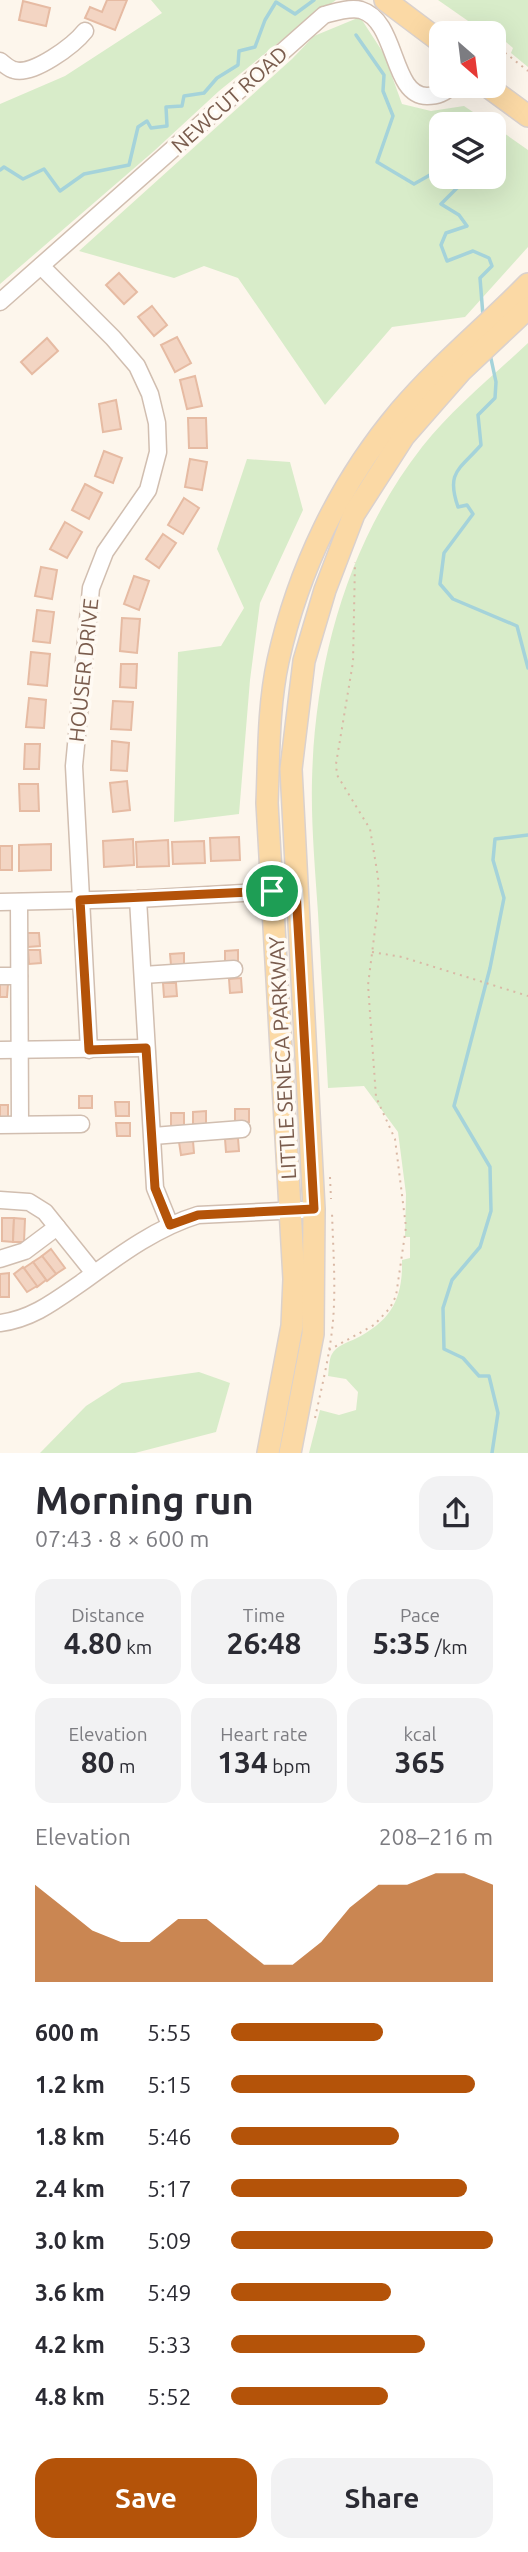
<!DOCTYPE html>
<meta charset="utf-8">
<style>
body{margin:0;font-family:Ubuntu,sans-serif;background:#f2f2f3;color:#2b2b33;height:100vh;display:flex;flex-direction:column;font-size:26px;white-space:nowrap}
*{box-sizing:border-box;margin:0}
p{font-size:23px;color:#7c7c81}
.icon{flex:none;width:38px;height:38px;fill:none;stroke:currentColor;stroke-width:2;stroke-linecap:round;stroke-linejoin:round}
.map{position:relative;height:1453px;overflow:hidden}
.panel{display:flex;flex-direction:column;background:#fff;flex:1}
.panel>*{flex:none}
.needle{width:46px;rotate:152deg}
.controls{position:absolute;left:429px;top:21px;display:grid;gap:14px}
.controls a{display:grid;place-items:center;width:77px;height:77px;border-radius:14px;background:#fff;box-shadow:0 7px 28px #0002;font-size:35px}
.pin{position:absolute;display:grid;place-items:center;width:60px;height:60px;color:#fff;margin:-30px;border:4px solid #fff;border-radius:50%;box-shadow:0 2px 7px #0007}
.round{display:grid;place-items:center;flex:none;width:74px;height:74px;border-radius:21px;background:#f2f2f3}
.head{display:flex;align-items:center;justify-content:space-between;height:119px;padding:0 35px}
h1{font-size:38px;font-weight:700;line-height:52px}
.metrics{display:grid;grid-template-columns:repeat(3,1fr);gap:10px;height:119px;padding:7px 35px}
.metrics div{display:grid;align-content:center;border-radius:18px;background:#f2f2f3;text-align:center}
.metrics b{font-size:30px;font-weight:700}
.metrics small{font-size:19px;font-weight:400}
.metrics p{font-size:19px}
.chart{height:196px;padding:14px 35px}
.chart p{display:flex;justify-content:space-between}
.chart svg{width:100%;height:126px;margin-top:7px;fill:#b45309;opacity:.7}
.cta{display:flex;gap:14px;margin-top:auto;padding:14px 35px}
.cta a{flex:1;height:80px;border-radius:21px;background:#b45309;color:#fff;font-size:28px;font-weight:700;line-height:80px;text-align:center}
.cta a+a{background:#f2f2f3;color:#2b2b33}
ul{padding:0 35px;list-style:none;font-size:23px}
li{display:grid;grid-template-columns:112px 84px 1fr;align-items:center;height:52px}
li i{height:18px;border-radius:9px;background:#b45309}
.map>svg:first-child{display:block}
</style>
<div class="map">
<svg width="528" height="1453" viewBox="0 0 528 1453">
<rect width="100%" height="100%" fill="#fdf6ec"/>
<g fill="#d8ecc9">
<path d="M151,0H336L293,31L219,91L154,151L0,284V104L65,76L162,13Z"/>
<path d="M438,0H528V67L511,53L513,48L490,28L471,23Z"/>
<path d="M360,17L384,54L402,104L431,111L464,106L491,124H441V177H494V126L528,150V247L465,317L392,327L325,405L238,278L204,266L174,278L79,251L292,59L314,36Z"/>
<path d="M528,343V1453H309L320,1410L339,1415L356,1410L358,1392L346,1379L328,1376C329,1369 329,1359 332,1354C336,1346 348,1342 355,1339C391,1321 403,1299 402,1260L410,1258V1237H405L406,1194L398,1132L364,1086L328,1088C325,1029 321,971 318,913C315,868 311,824 312,780C315,661 348,542 422,447C453,408 492,377 528,343Z"/>
<path d="M247,459L290,462L303,510L260,603L250,680L239,814L174,822L178,652L221,646L244,608L217,549Z"/>
<path d="M199,1372L230,1383L216,1432L135,1453H40L86,1406L122,1383Z"/>
</g>
<g fill="none" stroke-linecap="round" stroke-linejoin="round">
<g stroke="#a5d3da" stroke-width="3.5">
<path d="M356,35L384,75L383,91L393,116L377,162L414,184L437,171H441"/>
<path d="M0,170L4,167L23,179L44,169L60,191L84,174L129,165L138,127L147,121L151,128L167,126L166,107L182,106L184,96L204,93L217,78L238,65L239,51L255,47L265,20L276,2L295,14L314,0"/>
<path d="M452,177L457,188L441,204L459,215L467,226L446,233L441,245L447,261L473,251L489,258L492,266L480,278L483,316"/>
<path d="M490,354L496,382L495,398L478,415L481,445C459,470 446,472 458,507L467,505L473,514L444,553L440,584L453,599L517,626L528,668"/>
<path d="M492,1453L498,1413L489,1376H479L463,1358L444,1349L443,1308L452,1280L480,1247L491,1211L490,1167L454,1106L490,968L504,898L493,860L495,839L528,835"/>
</g>
</g>
<g fill="#f3d5c3" stroke="#e6bba3" stroke-width="2">
<path d="M107,0H127L115,30L85,18L90,7L102,12Z"/>
<path d="M23,1L50,8L46,26L19,20Z"/>
<path d="M119,273L137,292L124,304L106,285Z"/>
<path d="M152,306L167,325L154,336L138,317Z"/>
<path d="M177,337L191,363L175,372L161,345Z"/>
<path d="M47,338L58,351L32,374L21,362Z"/>
<path d="M195,376L202,406L187,409L180,380Z"/>
<path d="M116,400L121,429L103,432L99,404Z"/>
<path d="M188,418H206L207,448H189Z"/>
<path d="M104,451L122,458L113,483L95,476Z"/>
<path d="M190,459L207,462L202,490L185,487Z"/>
<path d="M85,484L102,493L89,519L72,510Z"/>
<path d="M184,498L199,508L183,534L168,525Z"/>
<path d="M65,522L82,532L67,558L50,549Z"/>
<path d="M163,534L176,543L159,568L146,559Z"/>
<path d="M41,567L57,570L52,599L35,596Z"/>
<path d="M134,576L149,581L139,610L124,604Z"/>
<path d="M37,610L54,612L50,643L33,641Z"/>
<path d="M122,618L140,619L137,653L120,651Z"/>
<path d="M31,652L50,654L47,686L28,684Z"/>
<path d="M121,664H137L136,688L120,687Z"/>
<path d="M29,698L46,700L44,728L26,727Z"/>
<path d="M113,701L133,702L131,730L111,729Z"/>
<path d="M112,741L129,743L127,771L111,770Z"/>
<path d="M25,744H40L39,769H24Z"/>
<path d="M127,781L130,810L113,812L110,783Z"/>
<path d="M19,784H38L39,811H20Z"/>
<path d="M239,837L240,860L211,861L210,838Z"/>
<path d="M133,839L134,865L104,867L103,841Z"/>
<path d="M168,840L169,866L137,867L136,842Z"/>
<path d="M204,841L205,863L173,864L172,842Z"/>
<path d="M51,844V870L19,871V845Z"/>
<rect x="0" y="846" width="12" height="24"/>
<path d="M27,933H39L40,946L28,947Z"/>
<path d="M28,950H40L41,963L29,964Z"/>
<path d="M238,950V962H225V951Z"/>
<path d="M184,953V965H171L170,954Z"/>
<path d="M241,978L242,992L230,993L229,979Z"/>
<path d="M163,983H176L177,996L164,997Z"/>
<path d="M0,984H8L7,997H0Z"/>
<rect x="79" y="1096" width="13" height="12"/>
<path d="M115,1102H129V1116H116Z"/>
<rect x="0" y="1105" width="8" height="13"/>
<rect x="235" y="1109" width="14" height="13"/>
<path d="M206,1111V1124H193V1112Z"/>
<rect x="171" y="1113" width="13" height="13"/>
<path d="M116,1123H130V1136H117Z"/>
<path d="M238,1138L239,1151L226,1152L225,1139Z"/>
<path d="M193,1141L194,1153L181,1155L179,1142Z"/>
<path d="M2,1218H14L13,1242L2,1241Z"/>
<path d="M14,1218L25,1219L24,1242H13Z"/>
<path d="M51,1249L65,1268L56,1274L42,1256Z"/>
<path d="M42,1256L56,1274L47,1281L33,1262Z"/>
<path d="M33,1262L46,1280L37,1287L24,1268Z"/>
<path d="M23,1267L37,1286L27,1292L14,1274Z"/>
<path d="M9,1273V1297H0V1274Z"/>
</g>
<g fill="none" stroke-linecap="round" stroke-linejoin="round">
<defs>
<g id="minor">
<path d="M0,61C4,64 9,69 14,70C33,76 74,45 85,31"/>
<path d="M41,266L113,338L137,366L150,394L157,423L158,452L148,490L105,552L91,588L74,766L89,1050"/>
<path d="M0,302L324,15C335,12 350,7 361,10C398,21 391,96 427,96C436,96 445,93 451,86"/>
<path d="M138,899L155,1188L170,1225"/>
<path d="M0,902L138,899L296,890"/>
<path d="M19,902L20,1124"/>
<path d="M143,975L234,969"/>
<path d="M0,976H19"/>
<path d="M0,1050L146,1048"/>
<path d="M0,1125L81,1124"/>
<path d="M153,1136L242,1129"/>
<path d="M0,1200L29,1202L45,1212L94,1273"/>
<path d="M0,1259L25,1251L57,1227"/>
<path d="M0,1323C32,1319 55,1301 81,1283C117,1257 155,1228 198,1215L301,1210"/>
</g>
<g id="major">
<path d="M385,0L441,42"/>
<path d="M487,86L528,116"/>
<path d="M268,1453L292,1326L294,1279L267,803C269,756 268,707 278,661C298,570 340,482 400,411C439,365 486,327 528,284"/>
<path d="M290,1453L313,1334L314,1209L291,769L304,661L325,590L354,514L404,436L461,371L528,308"/>
</g>
</defs>
<use href="#minor" stroke="#d1beb0" stroke-width="19"/>
<use href="#major" stroke="#dad1cd" stroke-width="24"/>
<g stroke="#d9b8a5" stroke-width="2" stroke-dasharray="2 5" stroke-linecap="butt">
<path d="M494,44L528,71"/>
<path d="M372,952L402,957L528,996"/>
<path d="M330,1177L331,1199"/>
<path d="M329,1350L374,1325L390,1308L396,1296L406,1227L395,1139L376,1097L368,985L379,898L378,877L370,829L337,775L336,764L353,662L355,562"/>
<path d="M315,1418C322,1386 330,1354 333,1321C336,1285 333,1248 332,1212"/>
</g>
<use href="#minor" stroke="#fff" stroke-width="16"/>
<use href="#major" stroke="#fbd9a5" stroke-width="21"/>
</g>
<g fill="none" stroke-linecap="round" stroke-linejoin="round">
<defs>
<path id="route" d="M296,890L314,1209L198,1215L170,1225L155,1188L146,1048L89,1050L80,900Z"/>
</defs>
<use href="#route" stroke="#fff" stroke-width="14"/>
<use href="#route" stroke="#b45309" stroke-width="9"/>
</g>
<g text-anchor="middle" dominant-baseline="central" stroke-width="7" stroke-linejoin="round" paint-order="stroke">
<g font-size="21" fill="#7a5c4d" stroke="#fffaf3">
<text transform="translate(229 99) rotate(-42)">NEWCUT ROAD</text>
<text transform="translate(83 670) rotate(-84)">HOUSER DRIVE</text>
<text transform="translate(282 1058) rotate(-93)">LITTLE SENECA PARKWAY</text>
</g>
</g>
</svg>
<div class="controls">
<a><svg class="needle" viewBox="-14 -14 28 28"><path d="M0-13l5 13h-10z" fill="#e53935"/><path d="M0 13l5-13h-10z" fill="#7c7c81"/></svg></a>
<a><svg class="icon" aria-label="layers" viewBox="0 0 24 24"><path d="M12 4l9 5-9 5-9-5zM3 14l9 5 9-5"/></svg></a>
</div>
<div class="pin" style="left:272px;top:891px;background:#1e9e55"><svg class="icon" aria-label="arrive" viewBox="0 0 24 24"><path d="M6 21V4h12l-3 4 3 4H6"/></svg></div>
</div>
<section class="panel">
<div class="head"><div><h1>Morning run</h1><p>07:43 · 8 × 600 m</p></div><a class="round"><svg class="icon" aria-label="share" viewBox="0 0 24 24"><path d="M12 15V3M7 8l5-5 5 5M5 13v7h14v-7"/></svg></a></div>
<div class="metrics">
<div><p>Distance</p><b>4.80<small> km</small></b></div>
<div><p>Time</p><b>26:48</b></div>
<div><p>Pace</p><b>5:35<small> /km</small></b></div>
</div>
<div class="metrics">
<div><p>Elevation</p><b>80<small> m</small></b></div>
<div><p>Heart rate</p><b>134<small> bpm</small></b></div>
<div><p>kcal</p><b>365</b></div>
</div>
<div class="chart"><p><span>Elevation</span>208–216 m</p>
<svg viewBox="0 0 160 44" preserveAspectRatio="none"><path d="M0 44V10L10 18L20 26L30 30L40 30L50 22L60 22L70 30L80 38L90 38L100 30L110 18L120 10L130 10L140 6L150 6L160 10V44z"/></svg>
</div>
<ul>
<li><b>600 m</b>5:55<i style="width:58%"></i></li>
<li><b>1.2 km</b>5:15<i style="width:93%"></i></li>
<li><b>1.8 km</b>5:46<i style="width:64%"></i></li>
<li><b>2.4 km</b>5:17<i style="width:90%"></i></li>
<li><b>3.0 km</b>5:09<i style="width:100%"></i></li>
<li><b>3.6 km</b>5:49<i style="width:61%"></i></li>
<li><b>4.2 km</b>5:33<i style="width:74%"></i></li>
<li><b>4.8 km</b>5:52<i style="width:60%"></i></li>
</ul>
<div class="cta"><a>Save</a><a>Share</a></div>
</section>
